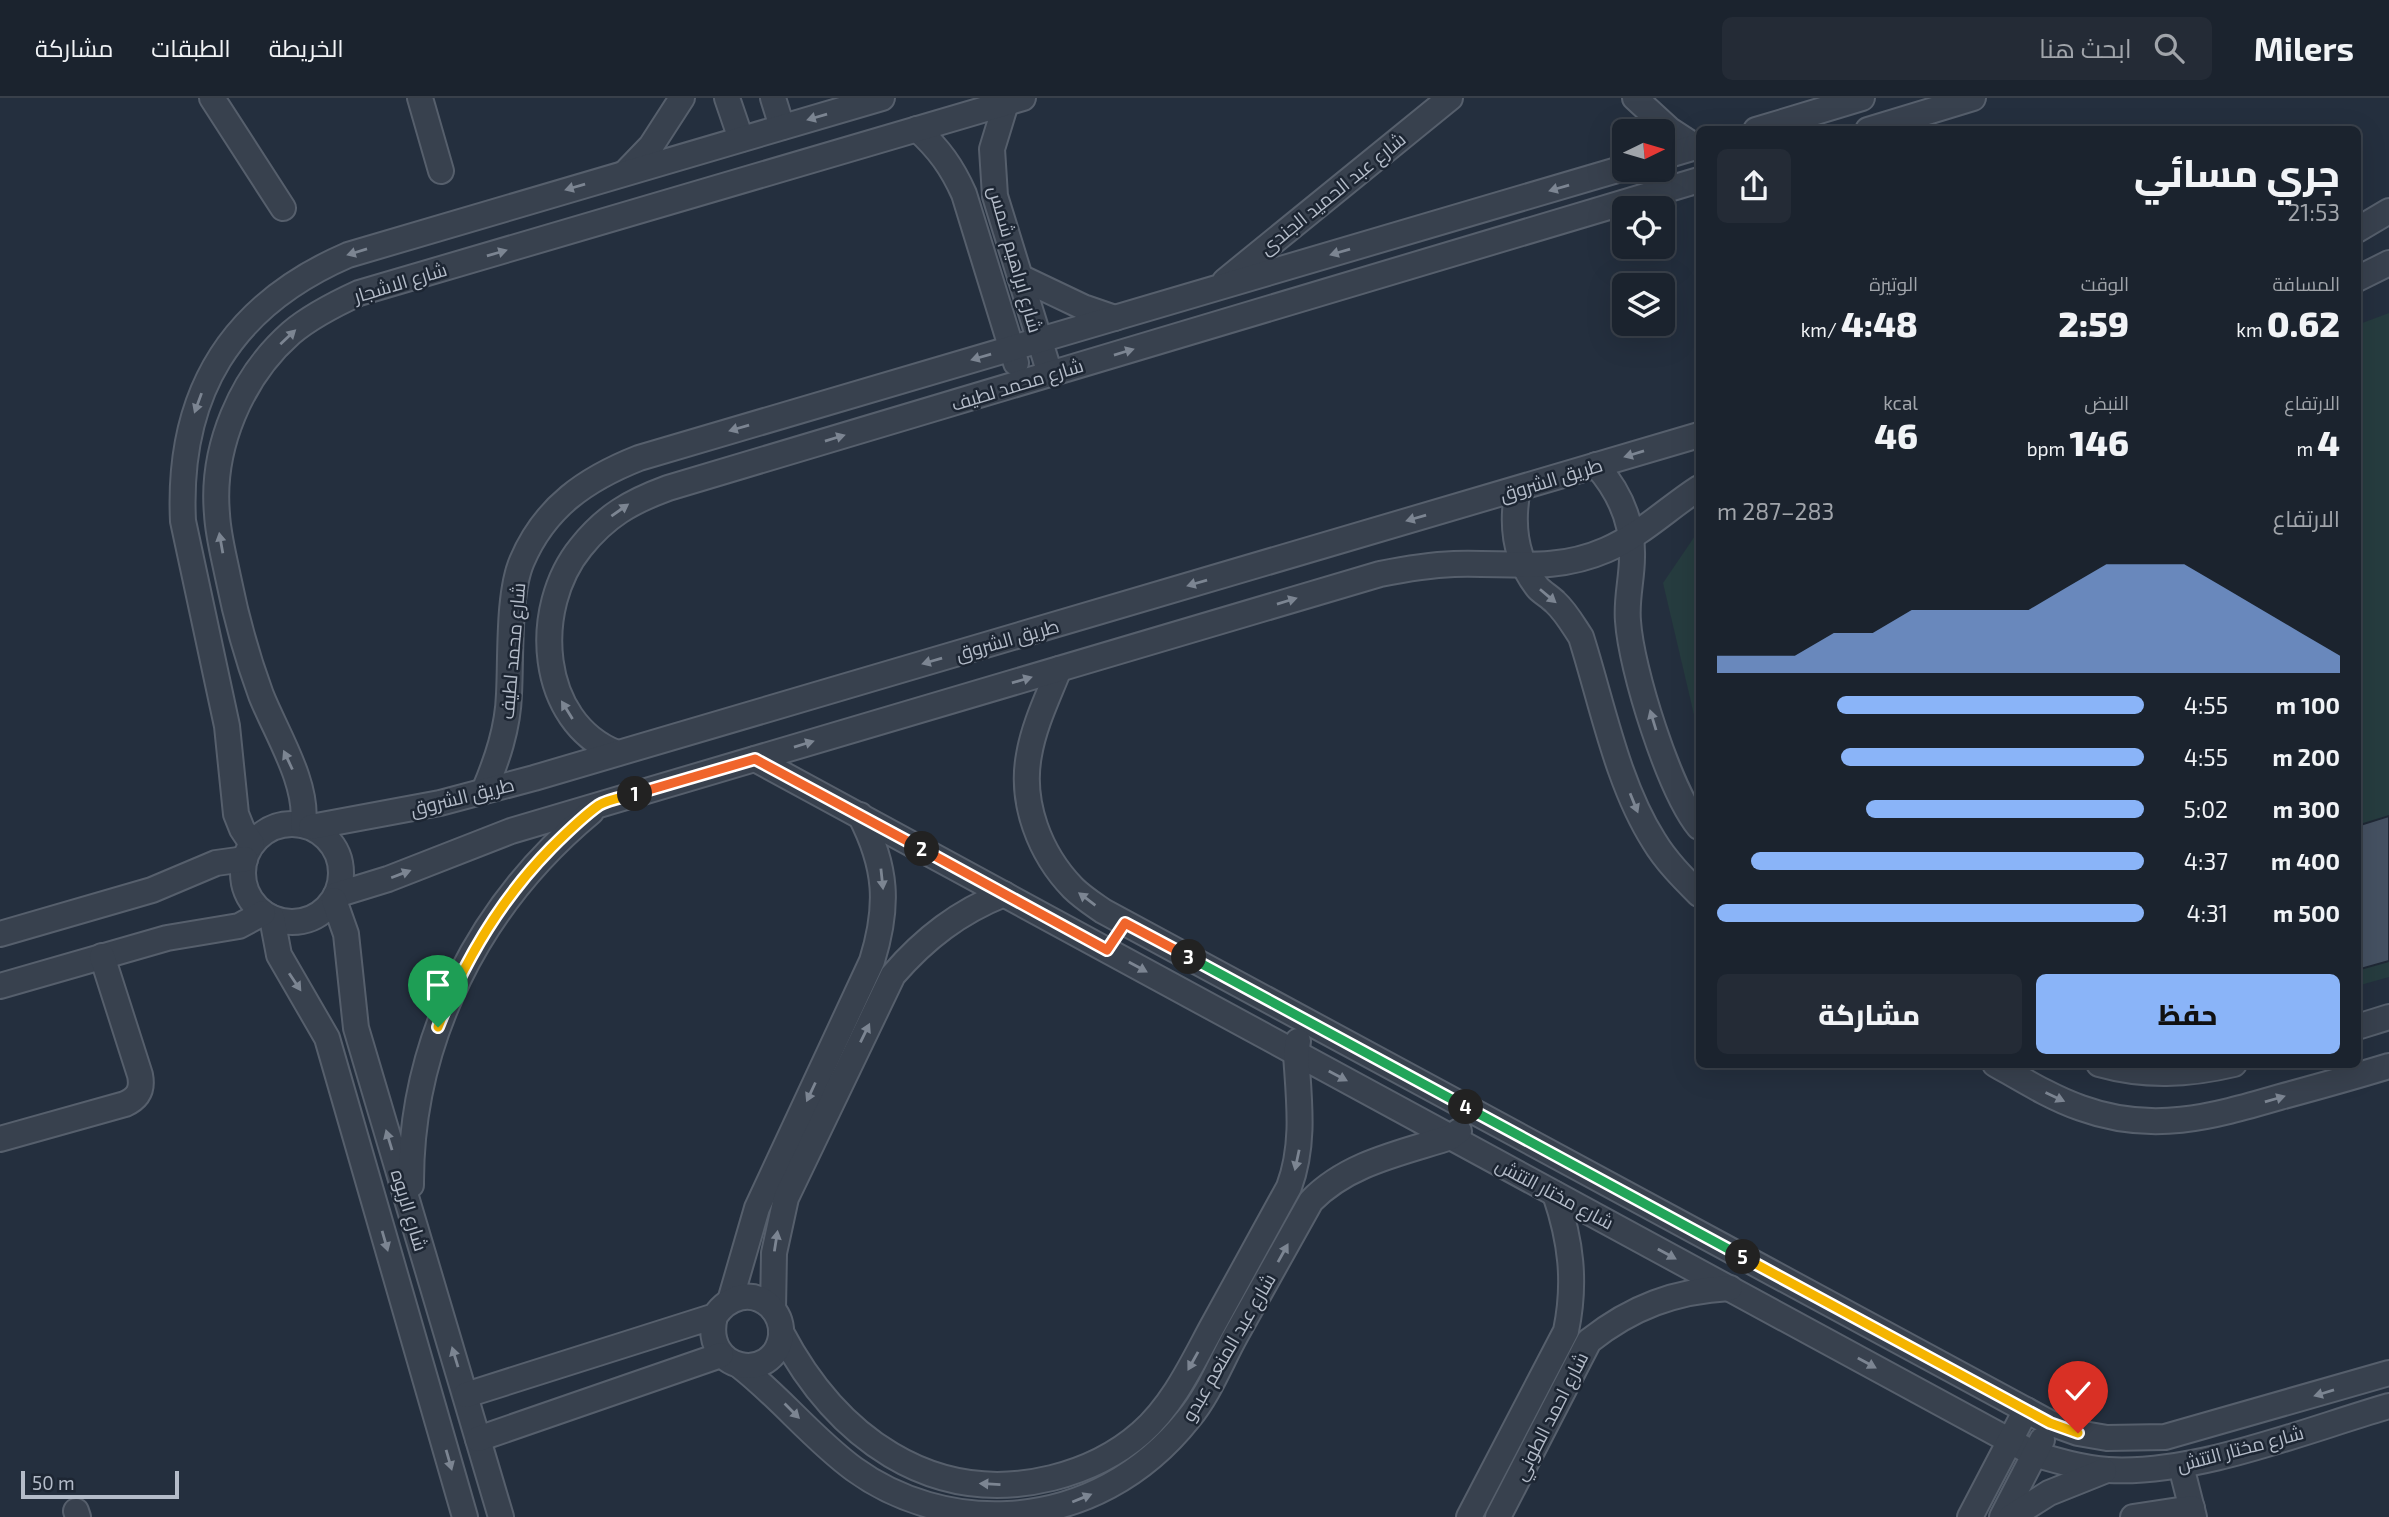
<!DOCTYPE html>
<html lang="ar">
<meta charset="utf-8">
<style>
body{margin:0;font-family:"Exo 2",Cairo,sans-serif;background:#242b36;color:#f1f3f6;direction:rtl;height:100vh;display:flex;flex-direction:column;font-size:26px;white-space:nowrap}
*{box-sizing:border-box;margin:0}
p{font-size:23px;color:#a0a4aa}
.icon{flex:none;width:38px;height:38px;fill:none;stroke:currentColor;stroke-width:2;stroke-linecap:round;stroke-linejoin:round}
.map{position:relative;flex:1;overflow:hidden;direction:ltr}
.details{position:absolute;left:1696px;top:28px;width:665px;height:942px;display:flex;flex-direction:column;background:#1b232e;border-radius:10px;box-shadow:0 7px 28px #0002,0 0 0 2px #39404a;direction:rtl}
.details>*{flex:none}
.needle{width:46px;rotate:85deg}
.controls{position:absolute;left:1612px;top:21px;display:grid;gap:14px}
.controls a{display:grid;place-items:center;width:63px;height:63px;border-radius:10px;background:#1b232e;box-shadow:0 7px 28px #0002,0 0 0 2px #39404a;font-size:35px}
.scale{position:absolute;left:21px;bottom:18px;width:158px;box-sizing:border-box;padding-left:7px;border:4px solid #b4bcc9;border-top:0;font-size:19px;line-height:24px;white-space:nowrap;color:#b4bcc9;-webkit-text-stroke:5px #1d2633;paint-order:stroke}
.pin{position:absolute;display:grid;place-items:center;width:60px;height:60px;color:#fff;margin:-72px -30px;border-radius:50% 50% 50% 0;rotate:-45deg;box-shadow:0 0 7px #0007}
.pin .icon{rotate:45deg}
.km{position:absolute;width:35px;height:35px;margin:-18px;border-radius:50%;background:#222;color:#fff;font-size:19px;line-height:35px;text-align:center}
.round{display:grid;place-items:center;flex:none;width:74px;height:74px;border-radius:10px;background:#242b36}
.summary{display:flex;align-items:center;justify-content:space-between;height:119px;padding:0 21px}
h1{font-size:38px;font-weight:800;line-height:52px}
.figures{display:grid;grid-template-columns:repeat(3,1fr);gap:10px;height:119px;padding:7px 21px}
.figures div{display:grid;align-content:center}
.figures b{font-size:35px;font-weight:800}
.figures small{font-size:19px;font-weight:400}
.figures p{font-size:19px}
.chart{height:196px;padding:14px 21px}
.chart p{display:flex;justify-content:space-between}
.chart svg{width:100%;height:126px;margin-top:7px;fill:#8ab4f8;opacity:.7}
.action{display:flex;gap:14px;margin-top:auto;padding:14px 21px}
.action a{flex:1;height:80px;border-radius:10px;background:#8ab4f8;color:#111;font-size:28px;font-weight:800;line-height:80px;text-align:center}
.action a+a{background:#242b36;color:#f1f3f6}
ul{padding:0 21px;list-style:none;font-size:23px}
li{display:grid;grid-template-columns:112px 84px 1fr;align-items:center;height:52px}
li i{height:18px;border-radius:9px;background:#8ab4f8}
header{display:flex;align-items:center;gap:42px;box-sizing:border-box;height:98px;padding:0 35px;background:#1b232e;border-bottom:2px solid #39404a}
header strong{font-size:33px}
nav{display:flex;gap:38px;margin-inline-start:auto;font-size:24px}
.search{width:490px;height:63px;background:#242b36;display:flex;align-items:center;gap:18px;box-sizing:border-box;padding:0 24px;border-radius:10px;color:#a0a4aa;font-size:26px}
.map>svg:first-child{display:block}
</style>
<header>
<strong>Milers</strong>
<div class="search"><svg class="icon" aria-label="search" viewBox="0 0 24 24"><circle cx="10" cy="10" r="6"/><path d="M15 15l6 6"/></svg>ابحث هنا</div>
<nav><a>الخريطة</a><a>الطبقات</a><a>مشاركة</a></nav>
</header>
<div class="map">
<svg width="2389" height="1419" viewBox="0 0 2389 1419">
<rect width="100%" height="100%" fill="#242f3e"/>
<g fill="#263c3f">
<path d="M2389,215V879L2357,888V227Z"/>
<path d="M1699,432V638L1663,485Z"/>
</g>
<path fill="#455162" stroke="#1f2835" stroke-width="2" d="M2389,718V863L2357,872V728Z"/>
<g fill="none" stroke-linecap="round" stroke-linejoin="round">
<defs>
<g id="minor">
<path d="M212,0L283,110"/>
<path d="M420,0L441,73"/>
<path d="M727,0L741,41"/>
<path d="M773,0L782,29"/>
<path d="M1635,0L1670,32L1696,49"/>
<path d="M1006,5L992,51L995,98L1050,276"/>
<path d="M917,31C939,51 952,69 964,96L1016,265"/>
<path d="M1756,32L1862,0"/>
<path d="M1868,32L1973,0"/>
<path d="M1662,59L1699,48"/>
<path d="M626,74L651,48L682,0"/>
<path d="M2357,132L2389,113"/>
<path d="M1020,179L1083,209L1115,220"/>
<path d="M2357,181L2389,165"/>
<path d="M1225,183L1450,0"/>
<path d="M1596,367C1619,393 1633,424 1632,459C1632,481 1626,501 1628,523C1631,571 1669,692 1699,729"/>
<path d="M1518,391C1511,426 1515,461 1538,490C1543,495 1550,499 1555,504C1566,514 1573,527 1581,539C1602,605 1617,685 1654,743C1666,763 1683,780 1699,796"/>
<path d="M1059,571C1048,599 1034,627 1029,657C1020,705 1040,756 1073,790C1082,799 1093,806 1103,813L2050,1325L2078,1335L2107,1340L2165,1339L2389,1275"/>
<path d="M617,655C538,624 531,510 581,449C606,418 630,404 668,390L1699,82"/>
<path d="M755,661L2034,1356C2058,1363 2082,1370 2108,1372C2196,1377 2303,1333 2389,1308"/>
<path d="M484,693C497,662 508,630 509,596C511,559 508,495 522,463C545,409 586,381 639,360L1624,70"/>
<circle cx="292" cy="775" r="49"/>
<path d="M303,727C309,686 276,635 261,597C247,559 236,519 228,479C224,459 218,437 217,416C211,350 241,279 291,235C311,218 335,206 359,195L1023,0"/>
<path d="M311,729L440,705L534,680L1699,337"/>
<path d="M252,746L242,731L236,716L227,628L183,423C177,296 230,208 348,157L882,0"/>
<path d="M336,797L388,781L511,733L1380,476C1405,471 1429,467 1454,466C1509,464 1553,475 1606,452C1641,437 1668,410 1699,390"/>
<path d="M334,802L346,836L356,930L501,1419"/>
<path d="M272,820L279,857L327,940L465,1419"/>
<path d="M0,836L152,792L216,765L245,761"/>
<path d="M0,888L167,840L239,828L263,815"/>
<path d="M2357,929L2389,919"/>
<path d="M1995,966C2023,982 2050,999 2081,1010C2152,1036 2211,1019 2280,999C2317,989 2353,979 2389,968"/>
<path d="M2099,966C2145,979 2188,977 2234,966"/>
<path d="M0,1041L125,1006C138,1000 143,992 140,977L102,858"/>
<path d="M411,1087C410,941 480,806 591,714"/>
<path d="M730,1203L757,1110L872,863C889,808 887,769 860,717"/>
<path d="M773,1211L774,1155L786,1100L893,877C925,840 959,814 1004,796"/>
<path d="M781,1234C835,1337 930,1410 1052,1380C1084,1372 1116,1357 1141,1335C1173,1307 1192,1266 1212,1229C1237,1183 1263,1136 1289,1089C1305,1046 1299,1002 1296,956L1298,943"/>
<path d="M740,1268C781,1300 813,1341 854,1371C898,1403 954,1419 1008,1416C1081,1412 1144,1377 1189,1320C1209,1296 1221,1264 1236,1237C1261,1193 1286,1148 1311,1103C1348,1065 1401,1055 1451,1039L1459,1033"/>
<path d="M466,1297L715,1218C728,1199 751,1191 770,1208C778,1216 782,1226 781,1238C774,1286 701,1274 715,1218"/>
<path d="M478,1341L721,1257"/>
<path d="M2181,1368L2194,1419"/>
<path d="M76,1413L78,1419"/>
<path d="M1469,1419L1566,1233C1576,1184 1571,1143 1555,1096"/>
<path d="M1498,1419L1589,1243C1632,1209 1675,1193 1730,1190"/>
<path d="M1970,1419L2026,1312"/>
<path d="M2002,1419L2042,1342"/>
<path d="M2011,1419L2049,1395L2104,1373"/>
<path d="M2133,1419L2192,1410"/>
</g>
</defs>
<use href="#minor" stroke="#565f6c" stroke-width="28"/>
<use href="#minor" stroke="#38414e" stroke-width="24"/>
</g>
<defs><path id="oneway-solid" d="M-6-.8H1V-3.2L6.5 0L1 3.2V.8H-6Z" transform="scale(1.75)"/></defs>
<g fill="#7c8592">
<use href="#oneway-solid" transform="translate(817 19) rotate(164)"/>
<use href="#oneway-solid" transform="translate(575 89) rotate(164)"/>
<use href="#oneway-solid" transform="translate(1559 90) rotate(164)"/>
<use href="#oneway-solid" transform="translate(357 154) rotate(163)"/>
<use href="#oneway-solid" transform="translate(1340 154) rotate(164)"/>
<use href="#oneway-solid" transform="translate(497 155) rotate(-16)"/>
<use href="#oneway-solid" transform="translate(288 239) rotate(-43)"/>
<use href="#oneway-solid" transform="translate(1124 254) rotate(-17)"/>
<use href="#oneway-solid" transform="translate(981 259) rotate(164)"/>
<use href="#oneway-solid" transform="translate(198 305) rotate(110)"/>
<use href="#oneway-solid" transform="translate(739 330) rotate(164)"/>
<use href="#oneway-solid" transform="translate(835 340) rotate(-17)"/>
<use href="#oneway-solid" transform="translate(1634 356) rotate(163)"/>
<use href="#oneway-solid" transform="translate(620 412) rotate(-35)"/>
<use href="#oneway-solid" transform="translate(1416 420) rotate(164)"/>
<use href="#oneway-solid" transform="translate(221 445) rotate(-100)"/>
<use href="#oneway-solid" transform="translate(1197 485) rotate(164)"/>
<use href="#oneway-solid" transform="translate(1548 498) rotate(40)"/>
<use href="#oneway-solid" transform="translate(1287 503) rotate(-17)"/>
<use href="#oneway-solid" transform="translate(932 563) rotate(164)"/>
<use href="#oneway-solid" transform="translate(1022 582) rotate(-16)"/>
<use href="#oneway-solid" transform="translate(567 612) rotate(-122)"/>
<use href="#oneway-solid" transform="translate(1653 622) rotate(-107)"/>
<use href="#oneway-solid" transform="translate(804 646) rotate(-17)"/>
<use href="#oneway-solid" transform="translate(288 662) rotate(-115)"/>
<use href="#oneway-solid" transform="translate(1634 705) rotate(68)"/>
<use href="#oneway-solid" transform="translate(401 776) rotate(-21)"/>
<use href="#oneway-solid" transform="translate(882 781) rotate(84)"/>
<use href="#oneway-solid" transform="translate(1087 801) rotate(-143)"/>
<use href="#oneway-solid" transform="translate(1138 869) rotate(29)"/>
<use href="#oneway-solid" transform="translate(295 884) rotate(56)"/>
<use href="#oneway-solid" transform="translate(865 935) rotate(-64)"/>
<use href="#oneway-solid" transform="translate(1338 978) rotate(28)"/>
<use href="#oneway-solid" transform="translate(811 994) rotate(115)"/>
<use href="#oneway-solid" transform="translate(2055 999) rotate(25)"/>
<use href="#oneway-solid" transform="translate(2275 1001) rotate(-16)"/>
<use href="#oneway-solid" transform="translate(389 1042) rotate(-107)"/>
<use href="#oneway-solid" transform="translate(1297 1062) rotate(102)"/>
<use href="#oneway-solid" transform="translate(385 1143) rotate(74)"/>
<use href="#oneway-solid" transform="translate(776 1143) rotate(-81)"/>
<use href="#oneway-solid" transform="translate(1283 1155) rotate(-61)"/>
<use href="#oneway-solid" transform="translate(1667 1156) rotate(29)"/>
<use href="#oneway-solid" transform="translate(455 1259) rotate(-107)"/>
<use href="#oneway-solid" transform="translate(1193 1263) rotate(119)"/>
<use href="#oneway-solid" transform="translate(1867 1265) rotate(29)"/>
<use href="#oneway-solid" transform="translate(2324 1295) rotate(163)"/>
<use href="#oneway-solid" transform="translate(792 1313) rotate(45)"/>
<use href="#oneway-solid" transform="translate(449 1362) rotate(74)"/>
<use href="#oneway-solid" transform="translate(990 1386) rotate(-177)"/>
<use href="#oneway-solid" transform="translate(1082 1400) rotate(-22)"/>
</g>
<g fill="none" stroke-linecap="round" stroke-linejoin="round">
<defs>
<path id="split-1" d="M438,929C465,861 500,802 551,750C566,735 582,719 599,707C609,701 624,699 635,696"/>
<path id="split-2" d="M635,696L755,661L922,751"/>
<path id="split-3" d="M922,751L1107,852L1125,825L1189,859"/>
<path id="split-4" d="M1189,859L1466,1009"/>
<path id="split-5" d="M1466,1009L1743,1159"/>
<path id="split-6" d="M1743,1159L2050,1325L2078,1335"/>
</defs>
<use href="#split-1" stroke="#fff" stroke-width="14"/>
<use href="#split-2" stroke="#fff" stroke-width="14"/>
<use href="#split-3" stroke="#fff" stroke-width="14"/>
<use href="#split-4" stroke="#fff" stroke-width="14"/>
<use href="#split-5" stroke="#fff" stroke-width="14"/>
<use href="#split-6" stroke="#fff" stroke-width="14"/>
<use href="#split-1" stroke="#f5b400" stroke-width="9"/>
<use href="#split-2" stroke="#f0652b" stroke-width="9"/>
<use href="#split-3" stroke="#f0652b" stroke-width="9"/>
<use href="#split-4" stroke="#22a559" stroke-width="9"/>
<use href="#split-5" stroke="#22a559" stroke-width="9"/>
<use href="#split-6" stroke="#f5b400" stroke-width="9"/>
</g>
<g text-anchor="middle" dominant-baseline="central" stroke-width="5" stroke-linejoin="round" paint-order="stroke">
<g font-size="19" fill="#b4bcc9" stroke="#1d2633">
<text transform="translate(1332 95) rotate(-39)">شارع عبد الحميد الجندى</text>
<text transform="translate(1016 161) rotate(74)">شارع ابراهيم شمس</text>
<text transform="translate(400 184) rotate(-17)">شارع الاشجار</text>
<text transform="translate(1017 286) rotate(-17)">شارع محمد لطيف</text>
<text transform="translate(1551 381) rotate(-17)">طريق الشروق</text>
<text transform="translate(1007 541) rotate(-16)">طريق الشروق</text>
<text transform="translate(512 553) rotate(-85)">شارع محمد لطيف</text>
<text transform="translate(462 698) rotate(-14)">طريق الشروق</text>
<text transform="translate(1555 1095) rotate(28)">شارع مختار التتش</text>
<text transform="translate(410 1112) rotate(73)">شارع الربوه</text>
<text transform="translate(1228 1249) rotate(-60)">شارع عبد المنعم عبدو</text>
<text transform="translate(1550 1318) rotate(-63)">شارع احمد الطوني</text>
<text transform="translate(2240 1350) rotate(-15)">شارع مختار التتش</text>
</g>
</g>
</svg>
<div class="controls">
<a><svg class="needle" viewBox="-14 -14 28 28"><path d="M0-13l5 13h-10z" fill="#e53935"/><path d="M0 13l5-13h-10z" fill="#a0a4aa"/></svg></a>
<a><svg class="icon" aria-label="locate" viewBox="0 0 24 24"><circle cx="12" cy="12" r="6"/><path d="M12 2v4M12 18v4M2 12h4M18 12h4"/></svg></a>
<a><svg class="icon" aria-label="layers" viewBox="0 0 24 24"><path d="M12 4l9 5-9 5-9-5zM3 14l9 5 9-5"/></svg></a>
</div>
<div class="scale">50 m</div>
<div class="pin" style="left:438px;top:929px;background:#1e9e55"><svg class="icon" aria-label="arrive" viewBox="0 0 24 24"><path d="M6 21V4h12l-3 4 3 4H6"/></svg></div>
<div class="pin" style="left:2078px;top:1335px;background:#d93025"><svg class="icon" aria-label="check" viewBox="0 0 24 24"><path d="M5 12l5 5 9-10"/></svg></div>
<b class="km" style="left:635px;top:696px">1</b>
<b class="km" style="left:922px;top:751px">2</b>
<b class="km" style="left:1189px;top:859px">3</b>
<b class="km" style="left:1466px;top:1009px">4</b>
<b class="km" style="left:1743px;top:1159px">5</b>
<section class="details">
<div class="summary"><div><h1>جري مسائي</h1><p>21:53</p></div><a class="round"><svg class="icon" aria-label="share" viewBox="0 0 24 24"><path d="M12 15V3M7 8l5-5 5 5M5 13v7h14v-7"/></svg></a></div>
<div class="figures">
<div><p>المسافة</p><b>0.62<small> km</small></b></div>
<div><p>الوقت</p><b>2:59</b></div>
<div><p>الوتيرة</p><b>4:48<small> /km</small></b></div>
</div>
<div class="figures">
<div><p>الارتفاع</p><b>4<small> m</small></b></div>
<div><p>النبض</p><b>146<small> bpm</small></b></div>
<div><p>kcal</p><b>46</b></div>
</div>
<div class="chart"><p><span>الارتفاع</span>283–287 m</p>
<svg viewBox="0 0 160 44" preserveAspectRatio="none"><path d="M0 44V38L10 38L20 38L30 30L40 30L50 22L60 22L70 22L80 22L90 14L100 6L110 6L120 6L130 14L140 22L150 30L160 38V44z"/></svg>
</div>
<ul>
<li><b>100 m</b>4:55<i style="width:72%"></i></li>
<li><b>200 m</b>4:55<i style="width:71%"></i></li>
<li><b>300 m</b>5:02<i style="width:65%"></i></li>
<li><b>400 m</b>4:37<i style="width:92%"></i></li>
<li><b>500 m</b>4:31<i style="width:100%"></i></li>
</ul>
<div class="action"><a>حفظ</a><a>مشاركة</a></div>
</section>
</div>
